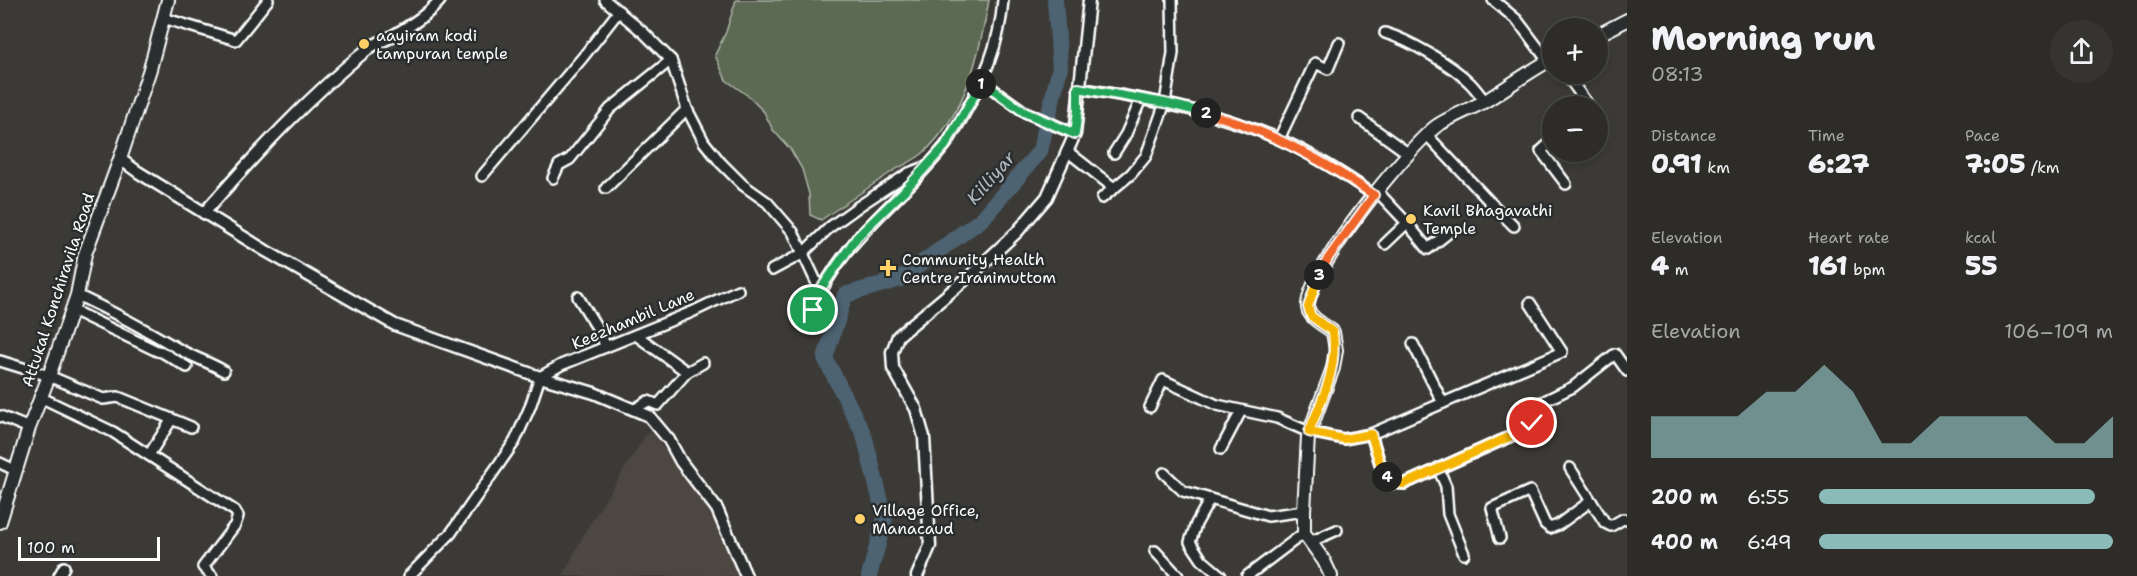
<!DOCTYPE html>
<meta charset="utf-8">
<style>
body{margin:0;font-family:"Shantell Sans",sans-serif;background:#353431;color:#f1f3f6;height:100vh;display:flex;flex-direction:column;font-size:22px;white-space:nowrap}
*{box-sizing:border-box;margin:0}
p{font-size:20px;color:#a7a7a8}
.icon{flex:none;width:33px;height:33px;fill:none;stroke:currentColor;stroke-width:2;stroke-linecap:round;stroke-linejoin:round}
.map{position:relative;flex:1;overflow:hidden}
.side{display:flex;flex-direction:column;background:#2d2c29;width:510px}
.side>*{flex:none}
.fabs{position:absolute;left:1542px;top:18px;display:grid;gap:12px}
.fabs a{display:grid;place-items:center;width:66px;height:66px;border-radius:50%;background:#2d2c29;box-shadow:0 3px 9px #0003,0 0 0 2px #484846;font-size:30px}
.scale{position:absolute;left:18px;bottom:15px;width:142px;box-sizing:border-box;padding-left:6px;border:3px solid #fff;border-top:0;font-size:16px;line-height:21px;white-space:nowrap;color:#fff;-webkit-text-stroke:4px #2a2d2e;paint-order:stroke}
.pin{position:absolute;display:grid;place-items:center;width:51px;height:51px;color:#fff;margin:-26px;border:3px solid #fff;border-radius:50%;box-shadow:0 2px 6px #0007}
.km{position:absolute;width:30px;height:30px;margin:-15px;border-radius:50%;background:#222;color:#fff;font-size:16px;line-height:30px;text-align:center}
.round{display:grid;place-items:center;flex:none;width:63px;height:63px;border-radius:32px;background:#353431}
.headline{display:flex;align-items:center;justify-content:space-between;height:102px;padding:0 24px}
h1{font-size:33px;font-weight:800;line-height:45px}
.stats{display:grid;grid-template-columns:repeat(3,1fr);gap:9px;height:102px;padding:6px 24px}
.stats div{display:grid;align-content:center}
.stats b{font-size:26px;font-weight:800}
.stats small{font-size:16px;font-weight:400}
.stats p{font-size:16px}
.chart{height:168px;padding:12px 24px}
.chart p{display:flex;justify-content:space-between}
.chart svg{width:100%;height:108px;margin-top:6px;fill:#8bbbb9;opacity:.7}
ul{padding:0 24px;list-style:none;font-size:20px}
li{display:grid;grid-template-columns:96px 72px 1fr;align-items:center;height:45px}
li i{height:15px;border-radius:8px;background:#8bbbb9}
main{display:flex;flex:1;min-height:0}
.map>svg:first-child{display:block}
</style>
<main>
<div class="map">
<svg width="1627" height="576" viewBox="0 0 1627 576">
<rect width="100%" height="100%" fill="#3c3a37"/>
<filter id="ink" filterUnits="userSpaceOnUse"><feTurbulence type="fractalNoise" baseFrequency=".0167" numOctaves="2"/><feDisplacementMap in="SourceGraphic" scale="12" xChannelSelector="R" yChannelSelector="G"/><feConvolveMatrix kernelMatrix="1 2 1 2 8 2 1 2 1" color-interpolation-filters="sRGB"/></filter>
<g filter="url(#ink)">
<path fill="#4d4742" d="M648,432L654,435L715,518L740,576H563L586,530Z"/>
<path fill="#5b6b53" stroke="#adb5a9" stroke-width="1.5" d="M736,0H989C979,56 966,115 922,154C912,162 900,166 890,173C867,189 844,204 821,220L810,215L809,194L802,169L791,150L773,130L764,112L747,95L726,80L715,55L726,32Z"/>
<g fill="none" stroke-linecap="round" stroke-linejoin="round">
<path stroke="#4e6472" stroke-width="16" d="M869,576L885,518L864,435L825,358L845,295L900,279L982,219L1040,151L1060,67L1055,0"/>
<defs>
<g id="minor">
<path d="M605,0L644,33L671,60L687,109L704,142L721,163L743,185L767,202L793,232L820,290"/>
<path d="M1493,0L1517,20L1548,61"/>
<path d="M163,18L236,40L268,0"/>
<path d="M1385,33C1409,40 1452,65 1470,83C1475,88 1480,95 1485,101"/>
<path d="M1566,74L1589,106"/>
<path d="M983,82L1025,112L1075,134"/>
<path d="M1078,88C1146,99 1215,111 1279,139C1312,154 1344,174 1374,195"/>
<path d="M1359,118L1409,154"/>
<path d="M1427,135L1491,203L1514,226"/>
<path d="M1279,139L1315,63L1328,69L1339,43"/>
<path d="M1552,141L1541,151L1566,184"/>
<path d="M1067,151L1114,188"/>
<path d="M1114,153L1126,134L1141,99"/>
<path d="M482,176L583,57L619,11"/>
<path d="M553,178L559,165L570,159L610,109L671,60"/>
<path d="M606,188L687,109"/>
<path d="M1377,191L1407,223L1428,249L1447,234"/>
<path d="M1102,198L1131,174L1146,156L1165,103L1173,53L1172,0"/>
<path d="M1385,244L1407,223"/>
<path d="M772,270L802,254L830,227L859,206L909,173L925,167"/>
<path d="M77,295C111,311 145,329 177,348C192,357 209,362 224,371"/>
<path d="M578,297L599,331L606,347"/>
<path d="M72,310L157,351L162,352L187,367"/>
<path d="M813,310C839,241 900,203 944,147C951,139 955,129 961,120C983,81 1000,45 1003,0"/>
<path d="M636,335L687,372"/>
<path d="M1413,344L1443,403"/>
<path d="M0,361L49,376L103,399L118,397L191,427"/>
<path d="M40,397L113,432L235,511L238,516L235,525L203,567L212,576"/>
<path d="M1150,407L1163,380L1217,405L1277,418L1309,432L1344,439L1371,434L1562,352L1530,303"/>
<path d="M635,409L648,401L658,405L687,372L703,363"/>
<path d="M0,416L29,428"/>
<path d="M1371,434L1382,470L1391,483L1404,484L1527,429L1532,423L1533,415L1538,404L1573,387L1615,354L1627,371"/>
<path d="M1221,449L1241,411"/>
<path d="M149,455L172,419"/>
<path d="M0,463L15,470"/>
<path d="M1438,468L1446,486L1448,514L1464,554"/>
<path d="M1570,468L1605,523L1611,526L1623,519L1627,520"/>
<path d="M1164,473L1183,491L1268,516L1304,511"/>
<path d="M1210,499L1196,524L1190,542L1202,560L1221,576"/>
<path d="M1500,538L1492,508L1530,491L1545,524L1550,528L1558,525L1591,501"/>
<path d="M1310,542L1337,530"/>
<path d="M1155,551L1178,576"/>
<path d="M59,576L64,567"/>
<path d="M409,576L451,533L515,441L530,407L540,377L561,365L692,312L738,290"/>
<path d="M1247,576L1304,533"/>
</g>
<g id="tertiary">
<path d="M120,159L138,172L266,251L395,325L540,377L594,393L649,416L669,440L681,462L717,509L746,576"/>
<path d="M204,213C255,155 308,97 369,48C375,44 382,41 389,38C407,28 428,15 440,0"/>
<path d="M917,576L930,546L924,437L916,409L893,368L892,352L898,336L972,274L1017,232L1047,197L1075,134L1089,0"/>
</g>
<g id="secondary">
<path d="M1598,35L1627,20"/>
<path d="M0,522L29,428L49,376L77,295L85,254L120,159L150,69L168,0"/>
<path d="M1331,576L1324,561L1304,533V511L1308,436L1333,368L1336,350L1333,332C1326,326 1309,318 1308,308C1304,275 1410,144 1438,125C1454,115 1471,109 1487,100C1509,86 1530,71 1552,59"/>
</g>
</defs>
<use href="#minor" stroke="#fff" stroke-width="14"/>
<use href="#tertiary" stroke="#fff" stroke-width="15"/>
<use href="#secondary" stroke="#fff" stroke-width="16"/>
<use href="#minor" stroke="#2a2d2e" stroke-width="9"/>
<use href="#tertiary" stroke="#2a2d2e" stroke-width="10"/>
<use href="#secondary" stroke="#2a2d2e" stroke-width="12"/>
</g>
</g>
<g fill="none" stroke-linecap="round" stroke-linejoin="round" filter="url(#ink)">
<defs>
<path id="split-1" d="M813,310L820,290L857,237L903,192L945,146L981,84"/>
<path id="split-2" d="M981,84L983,82L1024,112L1075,134L1078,110V88L1165,103L1206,113"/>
<path id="split-3" d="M1206,113C1266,129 1323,160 1374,195L1329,257L1319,275"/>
<path id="split-4" d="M1319,275L1308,307L1311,316L1333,332C1338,370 1322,398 1309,432L1344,439L1371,434L1382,470L1387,477"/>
<path id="split-5" d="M1387,477L1391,483L1404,484L1527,429L1532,423"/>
</defs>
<use href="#split-1" stroke="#fff" stroke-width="12"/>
<use href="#split-2" stroke="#fff" stroke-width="12"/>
<use href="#split-3" stroke="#fff" stroke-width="12"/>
<use href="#split-4" stroke="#fff" stroke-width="12"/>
<use href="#split-5" stroke="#fff" stroke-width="12"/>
<use href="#split-1" stroke="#22a559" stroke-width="8"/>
<use href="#split-2" stroke="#22a559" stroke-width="8"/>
<use href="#split-3" stroke="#f0652b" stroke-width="8"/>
<use href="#split-4" stroke="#f5b400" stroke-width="8"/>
<use href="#split-5" stroke="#f5b400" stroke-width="8"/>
</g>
<g fill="#ffd166" stroke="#2a2d2e" stroke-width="2">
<circle cx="364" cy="44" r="6"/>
<circle cx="1411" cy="219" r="6"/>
<path d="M885 259h6v6h6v6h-6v6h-6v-6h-6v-6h6z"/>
<circle cx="860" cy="519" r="6"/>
</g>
<g text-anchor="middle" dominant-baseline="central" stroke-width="5" stroke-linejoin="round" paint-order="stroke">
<g font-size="16" fill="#fff" stroke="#2a2d2e" text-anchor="start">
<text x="376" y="35">aayiram kodi<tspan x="376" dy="18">tampuran temple</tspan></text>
<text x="1423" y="210">Kavil Bhagavathi<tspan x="1423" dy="18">Temple</tspan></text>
<text x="902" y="259">Community Health<tspan x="902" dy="18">Centre Iranimuttom</tspan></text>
<text x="872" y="510">Village Office,<tspan x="872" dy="18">Manacaud</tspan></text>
</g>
<g font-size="16" fill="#fff" stroke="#2a2d2e">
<text transform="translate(58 290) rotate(-72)">Attukal Konchiravila Road</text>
<text transform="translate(633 319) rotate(-23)">Keezhambil Lane</text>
</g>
<g font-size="18" font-style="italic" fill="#afb9c0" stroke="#2a2d2e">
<text transform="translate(991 178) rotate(-49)">Killiyar</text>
</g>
</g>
</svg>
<div class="fabs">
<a>+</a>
<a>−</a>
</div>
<div class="scale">100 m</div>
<div class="pin" style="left:813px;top:310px;background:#1e9e55"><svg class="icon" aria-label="arrive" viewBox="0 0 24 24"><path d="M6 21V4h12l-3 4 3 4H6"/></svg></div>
<div class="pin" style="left:1532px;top:423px;background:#d93025"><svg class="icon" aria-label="check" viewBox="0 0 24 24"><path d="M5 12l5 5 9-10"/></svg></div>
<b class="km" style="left:981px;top:84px">1</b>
<b class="km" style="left:1206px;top:113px">2</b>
<b class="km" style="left:1319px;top:275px">3</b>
<b class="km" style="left:1387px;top:477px">4</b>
</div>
<section class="side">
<div class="headline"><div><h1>Morning run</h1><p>08:13</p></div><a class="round"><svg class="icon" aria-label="share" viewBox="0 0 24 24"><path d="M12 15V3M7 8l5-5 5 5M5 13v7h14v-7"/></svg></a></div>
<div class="stats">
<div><p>Distance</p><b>0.91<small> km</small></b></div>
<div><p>Time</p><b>6:27</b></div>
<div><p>Pace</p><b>7:05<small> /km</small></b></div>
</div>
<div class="stats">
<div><p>Elevation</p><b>4<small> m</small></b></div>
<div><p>Heart rate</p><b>161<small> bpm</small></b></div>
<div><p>kcal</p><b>55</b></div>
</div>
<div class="chart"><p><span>Elevation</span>106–109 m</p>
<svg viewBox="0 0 160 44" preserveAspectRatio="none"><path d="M0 44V27L10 27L20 27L30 27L40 17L50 17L60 6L70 17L80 38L90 38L100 27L110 27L120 27L130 27L140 38L150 38L160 27V44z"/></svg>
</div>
<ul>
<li><b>200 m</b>6:55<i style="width:94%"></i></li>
<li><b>400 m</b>6:49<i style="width:100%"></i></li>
</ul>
</section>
</main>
